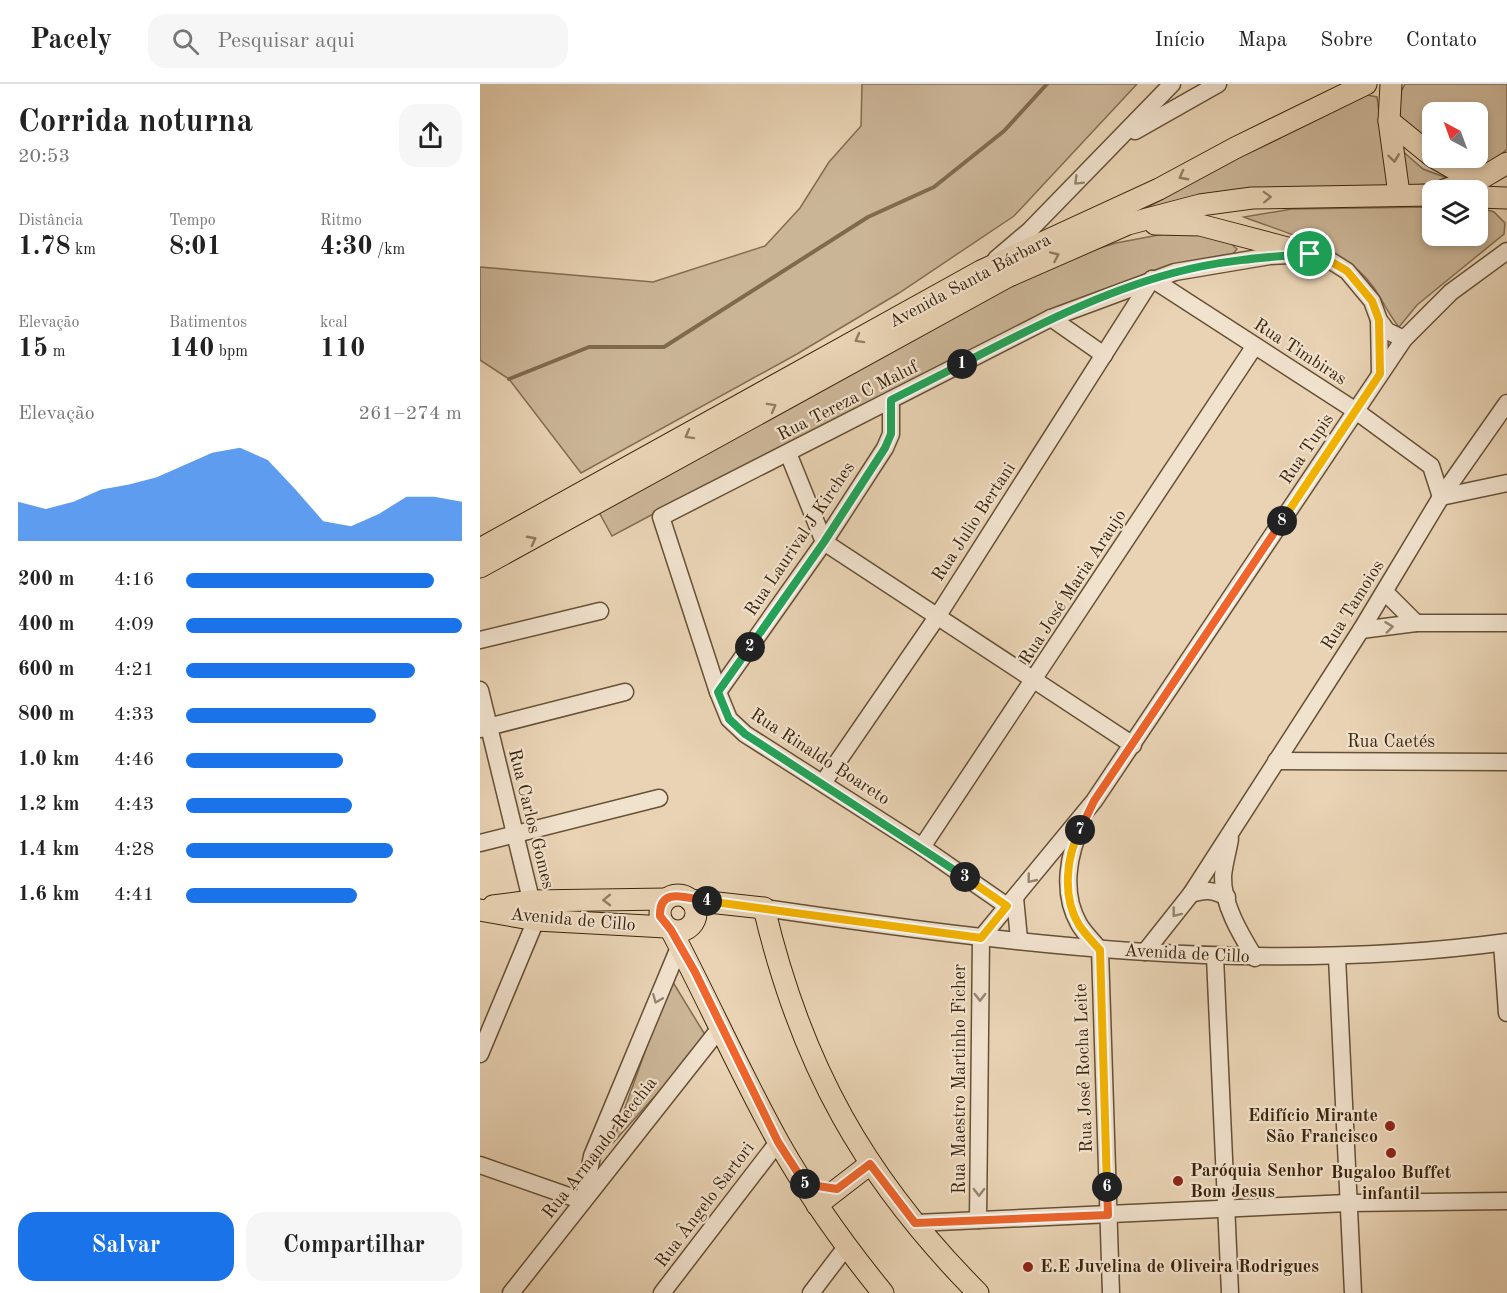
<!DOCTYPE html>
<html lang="pt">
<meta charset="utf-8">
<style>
body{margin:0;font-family:"Old Standard TT",serif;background:#f6f6f6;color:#222;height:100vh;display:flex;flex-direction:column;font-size:22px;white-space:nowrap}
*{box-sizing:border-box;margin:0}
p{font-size:20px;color:#767676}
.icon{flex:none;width:33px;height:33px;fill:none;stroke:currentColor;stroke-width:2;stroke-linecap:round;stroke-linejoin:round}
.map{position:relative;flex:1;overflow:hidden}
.side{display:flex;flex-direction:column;background:#fff;width:480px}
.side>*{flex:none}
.needle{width:39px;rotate:319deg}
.controls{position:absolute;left:942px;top:18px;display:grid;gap:12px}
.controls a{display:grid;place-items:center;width:66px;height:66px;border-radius:12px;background:#fff;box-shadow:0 3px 9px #0003;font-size:30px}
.pin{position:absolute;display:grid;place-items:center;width:51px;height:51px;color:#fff;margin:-26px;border:3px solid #fff;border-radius:50%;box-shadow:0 2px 6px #0007}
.km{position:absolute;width:30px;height:30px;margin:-15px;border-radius:50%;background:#222;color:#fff;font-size:16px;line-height:30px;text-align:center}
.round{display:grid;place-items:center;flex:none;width:63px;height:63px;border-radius:18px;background:#f6f6f6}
.headline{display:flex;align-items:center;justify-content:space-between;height:102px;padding:0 18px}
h1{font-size:33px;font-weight:600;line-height:45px}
.metrics{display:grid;grid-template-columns:repeat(3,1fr);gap:9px;height:102px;padding:6px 18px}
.metrics div{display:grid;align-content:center}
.metrics b{font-size:26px;font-weight:600}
.metrics small{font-size:16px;font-weight:400}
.metrics p{font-size:16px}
.chart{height:168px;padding:12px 18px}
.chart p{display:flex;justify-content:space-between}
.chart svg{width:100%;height:108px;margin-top:6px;fill:#1a73e8;opacity:.7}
.button{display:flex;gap:12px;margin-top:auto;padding:12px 18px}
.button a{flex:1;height:69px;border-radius:18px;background:#1a73e8;color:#fff;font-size:24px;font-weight:600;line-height:69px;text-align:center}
.button a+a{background:#f6f6f6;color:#222}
ul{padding:0 18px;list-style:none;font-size:20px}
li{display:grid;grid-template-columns:96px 72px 1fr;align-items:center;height:45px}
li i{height:15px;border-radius:8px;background:#1a73e8}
header{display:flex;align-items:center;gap:36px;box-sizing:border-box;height:84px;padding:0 30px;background:#fff;border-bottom:2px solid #e0e0e0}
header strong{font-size:28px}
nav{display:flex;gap:33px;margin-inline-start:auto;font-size:21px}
.search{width:420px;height:54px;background:#f6f6f6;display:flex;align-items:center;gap:15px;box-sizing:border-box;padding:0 21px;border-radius:18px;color:#767676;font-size:22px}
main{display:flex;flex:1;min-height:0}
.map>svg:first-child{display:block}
</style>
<header>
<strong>Pacely</strong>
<div class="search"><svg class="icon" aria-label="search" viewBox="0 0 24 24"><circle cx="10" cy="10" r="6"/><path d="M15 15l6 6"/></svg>Pesquisar aqui</div>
<nav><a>Início</a><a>Mapa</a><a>Sobre</a><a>Contato</a></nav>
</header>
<main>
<section class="side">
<div class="headline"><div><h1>Corrida noturna</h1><p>20:53</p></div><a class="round"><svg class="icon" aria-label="share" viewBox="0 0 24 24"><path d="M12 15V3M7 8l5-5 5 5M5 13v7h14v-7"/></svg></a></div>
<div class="metrics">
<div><p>Distância</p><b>1.78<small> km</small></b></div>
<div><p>Tempo</p><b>8:01</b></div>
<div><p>Ritmo</p><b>4:30<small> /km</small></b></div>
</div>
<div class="metrics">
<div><p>Elevação</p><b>15<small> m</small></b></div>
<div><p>Batimentos</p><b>140<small> bpm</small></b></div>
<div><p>kcal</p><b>110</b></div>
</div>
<div class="chart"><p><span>Elevação</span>261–274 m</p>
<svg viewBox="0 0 160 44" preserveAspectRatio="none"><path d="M0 44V28L10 31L20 28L30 23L40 21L50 18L60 13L70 8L80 6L90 11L100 23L110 36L120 38L130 33L140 26L150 26L160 28V44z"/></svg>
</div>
<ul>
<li><b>200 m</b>4:16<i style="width:90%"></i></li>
<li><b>400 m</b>4:09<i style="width:100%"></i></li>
<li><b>600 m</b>4:21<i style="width:83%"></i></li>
<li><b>800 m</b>4:33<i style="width:69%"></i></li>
<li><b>1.0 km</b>4:46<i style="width:57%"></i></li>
<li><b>1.2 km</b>4:43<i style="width:60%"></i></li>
<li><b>1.4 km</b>4:28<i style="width:75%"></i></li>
<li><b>1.6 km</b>4:41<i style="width:62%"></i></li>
</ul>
<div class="button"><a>Salvar</a><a>Compartilhar</a></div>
</section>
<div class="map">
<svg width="1027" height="1209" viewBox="0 0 1027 1209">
<rect width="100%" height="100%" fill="#e9d3b4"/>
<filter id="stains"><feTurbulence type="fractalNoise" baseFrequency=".00333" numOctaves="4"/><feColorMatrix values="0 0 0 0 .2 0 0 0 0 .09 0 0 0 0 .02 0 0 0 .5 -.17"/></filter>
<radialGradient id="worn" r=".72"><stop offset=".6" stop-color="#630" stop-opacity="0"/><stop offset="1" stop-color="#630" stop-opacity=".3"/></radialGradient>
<g fill="#cbb597" stroke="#836d51" stroke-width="1.5">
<path d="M382,0H657L534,132L419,209L317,270L101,389L29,295L0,276V183L173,198L285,162L320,124L349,78L381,42Z"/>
<path d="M925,0H1027V65L1013,78L999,85L963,74H998V28H952V69C927,50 904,35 925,0Z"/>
<path d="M887,11L897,13L909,103L659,128L765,69Z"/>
<path d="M919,64L943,85L975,97L926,102Z"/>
<path d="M952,123V152H998V123L1014,128L1025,139L1024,150L937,221L919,243C909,231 903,217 894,204C866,163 807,150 764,133L812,125Z"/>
<path d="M705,146L745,154L757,165L747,177L673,190L177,428L132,452L115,421L452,241L561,188L600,170L636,159Z"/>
<path d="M191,895L227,954L132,1060Z"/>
</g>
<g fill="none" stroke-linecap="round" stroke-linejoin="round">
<path stroke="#806a4e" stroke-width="4" d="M29,295L109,263H184L388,133L454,103L524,47L567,0"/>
<defs>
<g id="minor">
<path d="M655,47L738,0"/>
<path d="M516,175L549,147L692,0"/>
<path d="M672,195L876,327L951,382L961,413L1027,399"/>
<path d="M571,234L624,271"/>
<path d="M899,236L900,290"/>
<path d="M308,369L344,458L653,661"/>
<path d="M905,508L936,539"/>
<path d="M881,546L936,539H1027"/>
<path d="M0,556L120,527"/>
<path d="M0,606L56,836L0,970"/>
<path d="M238,608L344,458L405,364L411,350V316"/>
<path d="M0,645L145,608"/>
<path d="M796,677L1027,678"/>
<path d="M343,699L457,533L672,195"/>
<path d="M603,739C588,769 581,809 599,840C604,849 613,857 620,866L631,1209"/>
<path d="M750,755C748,767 744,780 743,792C742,820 761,851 775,874"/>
<path d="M0,759L179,714"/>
<path d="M442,763L774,263"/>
<path d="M711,810C726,805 733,806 747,813"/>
<path d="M535,814L539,855"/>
<path d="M527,822L442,763L265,650L249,635L238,608L181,433L571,234L695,188L790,172L830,170L851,177L867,187L892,217L899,236L907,247L924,255"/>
<path d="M284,824C532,860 776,892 1027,858"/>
<path d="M1022,859L1027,929"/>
<path d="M665,868L711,810L881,546L961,413L1027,319"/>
<path d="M735,873L750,1209"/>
<path d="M857,873L873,1209"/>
<path d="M0,1081L103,1117"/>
<path d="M104,1114L112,1072L200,861"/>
<path d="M498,1136L501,854L614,717L924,255L971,208L1027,167"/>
<path d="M436,1139L868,1119L1027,1117"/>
<path d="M31,1209L240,944"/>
<path d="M182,1209L298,1058"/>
<path d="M331,1209L366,1163"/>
</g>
<g id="major">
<path d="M911,0L909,37L919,110"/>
<path d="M909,37L952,72"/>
<path d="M955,74L983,90L1002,94"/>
<path d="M964,106L1002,94L1027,79"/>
<path d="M998,113L1027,114"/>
<path d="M675,140L720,141L830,170"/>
<path d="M0,465L501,187L679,105L755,64L886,0"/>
<path d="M0,483L527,193L648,140L720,121L772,114L952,111"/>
<circle cx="198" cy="829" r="18"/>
<path d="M210,816L284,824C321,981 384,1094 498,1209"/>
<path d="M13,822L51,817L186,815"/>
<path d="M0,826L56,836L186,843"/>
<path d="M191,846C228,916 260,989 299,1059C329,1112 364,1161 403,1209"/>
<path d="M337,1121L390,1080"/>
</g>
</defs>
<use href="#minor" stroke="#665035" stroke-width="19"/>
<use href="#major" stroke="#3b250b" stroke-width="23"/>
<use href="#minor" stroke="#f1e2ce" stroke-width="16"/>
<use href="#major" stroke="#e9d3b4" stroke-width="21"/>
</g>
<defs><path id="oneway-chevron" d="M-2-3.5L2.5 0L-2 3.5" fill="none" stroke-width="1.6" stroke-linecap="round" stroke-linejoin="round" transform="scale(1.5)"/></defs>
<g stroke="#927c60">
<use href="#oneway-chevron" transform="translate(914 74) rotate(82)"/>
<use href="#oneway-chevron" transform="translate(703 92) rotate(152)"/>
<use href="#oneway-chevron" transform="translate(787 113) rotate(-2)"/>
<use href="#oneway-chevron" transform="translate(575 172) rotate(-24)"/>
<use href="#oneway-chevron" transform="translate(379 255) rotate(151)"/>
<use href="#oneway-chevron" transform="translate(292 323) rotate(-29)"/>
<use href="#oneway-chevron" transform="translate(209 351) rotate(151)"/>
<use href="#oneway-chevron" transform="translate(52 456) rotate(-28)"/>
<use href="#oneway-chevron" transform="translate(127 816) rotate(179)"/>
</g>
<g stroke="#96846c">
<use href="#oneway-chevron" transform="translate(598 97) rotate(135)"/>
<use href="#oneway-chevron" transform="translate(909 543) rotate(-7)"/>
<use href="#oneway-chevron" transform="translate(551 795) rotate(129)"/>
<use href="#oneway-chevron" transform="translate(696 829) rotate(128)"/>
<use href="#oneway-chevron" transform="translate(500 913) rotate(90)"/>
<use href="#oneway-chevron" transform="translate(177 915) rotate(112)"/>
<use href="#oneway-chevron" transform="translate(499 1108) rotate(90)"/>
</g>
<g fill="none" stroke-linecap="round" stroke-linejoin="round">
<defs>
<path id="split-1" d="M482,280C550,245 619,209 693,189C737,177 784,173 830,170"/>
<path id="split-2" d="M270,563L344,458L405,364L411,350V316L482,280"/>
<path id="split-3" d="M270,563L238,608L249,635L265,650L485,793"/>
<path id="split-4" d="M227,817L501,854L527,822L485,793"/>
<path id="split-5" d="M227,817C209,815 179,801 180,832L191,846L215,888L298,1058L325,1100"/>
<path id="split-6" d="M325,1100L357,1105L390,1080L435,1139L628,1131L627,1103"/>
<path id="split-7" d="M600,746C586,773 582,813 599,841C605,850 613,858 620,866L627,1103"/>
<path id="split-8" d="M600,746L614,717L802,437"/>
<path id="split-9" d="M802,437L900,290L899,236L892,217L867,187L850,177L830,170"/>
</defs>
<use href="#split-1" stroke="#fff" stroke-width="12"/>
<use href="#split-2" stroke="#fff" stroke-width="12"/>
<use href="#split-3" stroke="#fff" stroke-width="12"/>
<use href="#split-4" stroke="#fff" stroke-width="12"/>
<use href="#split-5" stroke="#fff" stroke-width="12"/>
<use href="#split-6" stroke="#fff" stroke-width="12"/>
<use href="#split-7" stroke="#fff" stroke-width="12"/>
<use href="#split-8" stroke="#fff" stroke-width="12"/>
<use href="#split-9" stroke="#fff" stroke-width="12"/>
<use href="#split-1" stroke="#22a559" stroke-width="8"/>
<use href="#split-2" stroke="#22a559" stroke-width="8"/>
<use href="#split-3" stroke="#22a559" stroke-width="8"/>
<use href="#split-4" stroke="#f5b400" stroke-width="8"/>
<use href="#split-5" stroke="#f0652b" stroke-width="8"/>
<use href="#split-6" stroke="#f0652b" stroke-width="8"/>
<use href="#split-7" stroke="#f5b400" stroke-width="8"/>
<use href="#split-8" stroke="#f0652b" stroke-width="8"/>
<use href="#split-9" stroke="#f5b400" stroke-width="8"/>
</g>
<g fill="#8f2418" stroke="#f1e2ce" stroke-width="2">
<circle cx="910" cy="1042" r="6"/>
<circle cx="911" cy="1069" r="6"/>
<circle cx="698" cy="1097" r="6"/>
<circle cx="548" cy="1183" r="6"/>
</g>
<g text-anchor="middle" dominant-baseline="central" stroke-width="4.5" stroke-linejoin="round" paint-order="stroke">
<g font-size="18" fill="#3b250b" stroke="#f1e2ce">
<text transform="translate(490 197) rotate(-28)">Avenida Santa Bárbara</text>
<text transform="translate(820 268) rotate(33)">Rua Timbiras</text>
<text transform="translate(368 317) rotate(-27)">Rua Tereza C Maluf</text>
<text transform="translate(827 365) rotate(-56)">Rua Tupis</text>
<text transform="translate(494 438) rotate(-57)">Rua Julio Bertani</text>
<text transform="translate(320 455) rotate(-56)">Rua Laurival J Kirches</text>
<text transform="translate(593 503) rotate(-57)">Rua José Maria Araujo</text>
<text transform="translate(873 521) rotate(-58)">Rua Tamoios</text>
<text x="911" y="658">Rua Caetés</text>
<text transform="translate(340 673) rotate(33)">Rua Rinaldo Boareto</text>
<text transform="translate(51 735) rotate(76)">Rua Carlos Gomes</text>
<text transform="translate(93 836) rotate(5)">Avenida de Cillo</text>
<text transform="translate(707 870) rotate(3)">Avenida de Cillo</text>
<text transform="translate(604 984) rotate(-92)">Rua José Rocha Leite</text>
<text transform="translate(480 995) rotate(-90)">Rua Maestro Martinho Ficher</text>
<text transform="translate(120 1064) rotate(-52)">Rua Armando Recchia</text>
<text transform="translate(225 1121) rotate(-53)">Rua Ângelo Sartori</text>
</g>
<g font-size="18" font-weight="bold" fill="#3b250b" stroke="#f1e2ce" text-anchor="start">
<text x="898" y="1032" text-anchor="end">Edifício Mirante<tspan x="898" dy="21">São Francisco</tspan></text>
<text x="710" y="1087">Paróquia Senhor<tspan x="710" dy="21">Bom Jesus</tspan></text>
<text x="911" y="1089" text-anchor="middle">Bugaloo Buffet<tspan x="911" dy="21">infantil</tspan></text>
<text x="560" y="1183">E.E Juvelina de Oliveira Rodrigues</text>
</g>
</g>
<rect width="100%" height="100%" filter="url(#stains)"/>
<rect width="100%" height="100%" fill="url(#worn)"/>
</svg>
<div class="controls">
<a><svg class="needle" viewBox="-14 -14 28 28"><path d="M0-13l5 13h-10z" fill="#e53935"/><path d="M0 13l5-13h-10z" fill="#767676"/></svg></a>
<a><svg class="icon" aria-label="layers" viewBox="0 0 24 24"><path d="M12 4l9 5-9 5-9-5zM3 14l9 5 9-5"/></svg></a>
</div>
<div class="pin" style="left:830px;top:170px;background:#1e9e55"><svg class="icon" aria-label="arrive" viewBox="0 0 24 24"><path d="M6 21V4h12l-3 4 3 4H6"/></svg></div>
<b class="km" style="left:482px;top:280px">1</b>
<b class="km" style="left:270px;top:563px">2</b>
<b class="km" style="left:485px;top:793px">3</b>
<b class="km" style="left:227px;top:817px">4</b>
<b class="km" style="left:325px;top:1100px">5</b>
<b class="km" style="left:627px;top:1103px">6</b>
<b class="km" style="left:600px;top:746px">7</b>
<b class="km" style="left:802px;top:437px">8</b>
</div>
</main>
